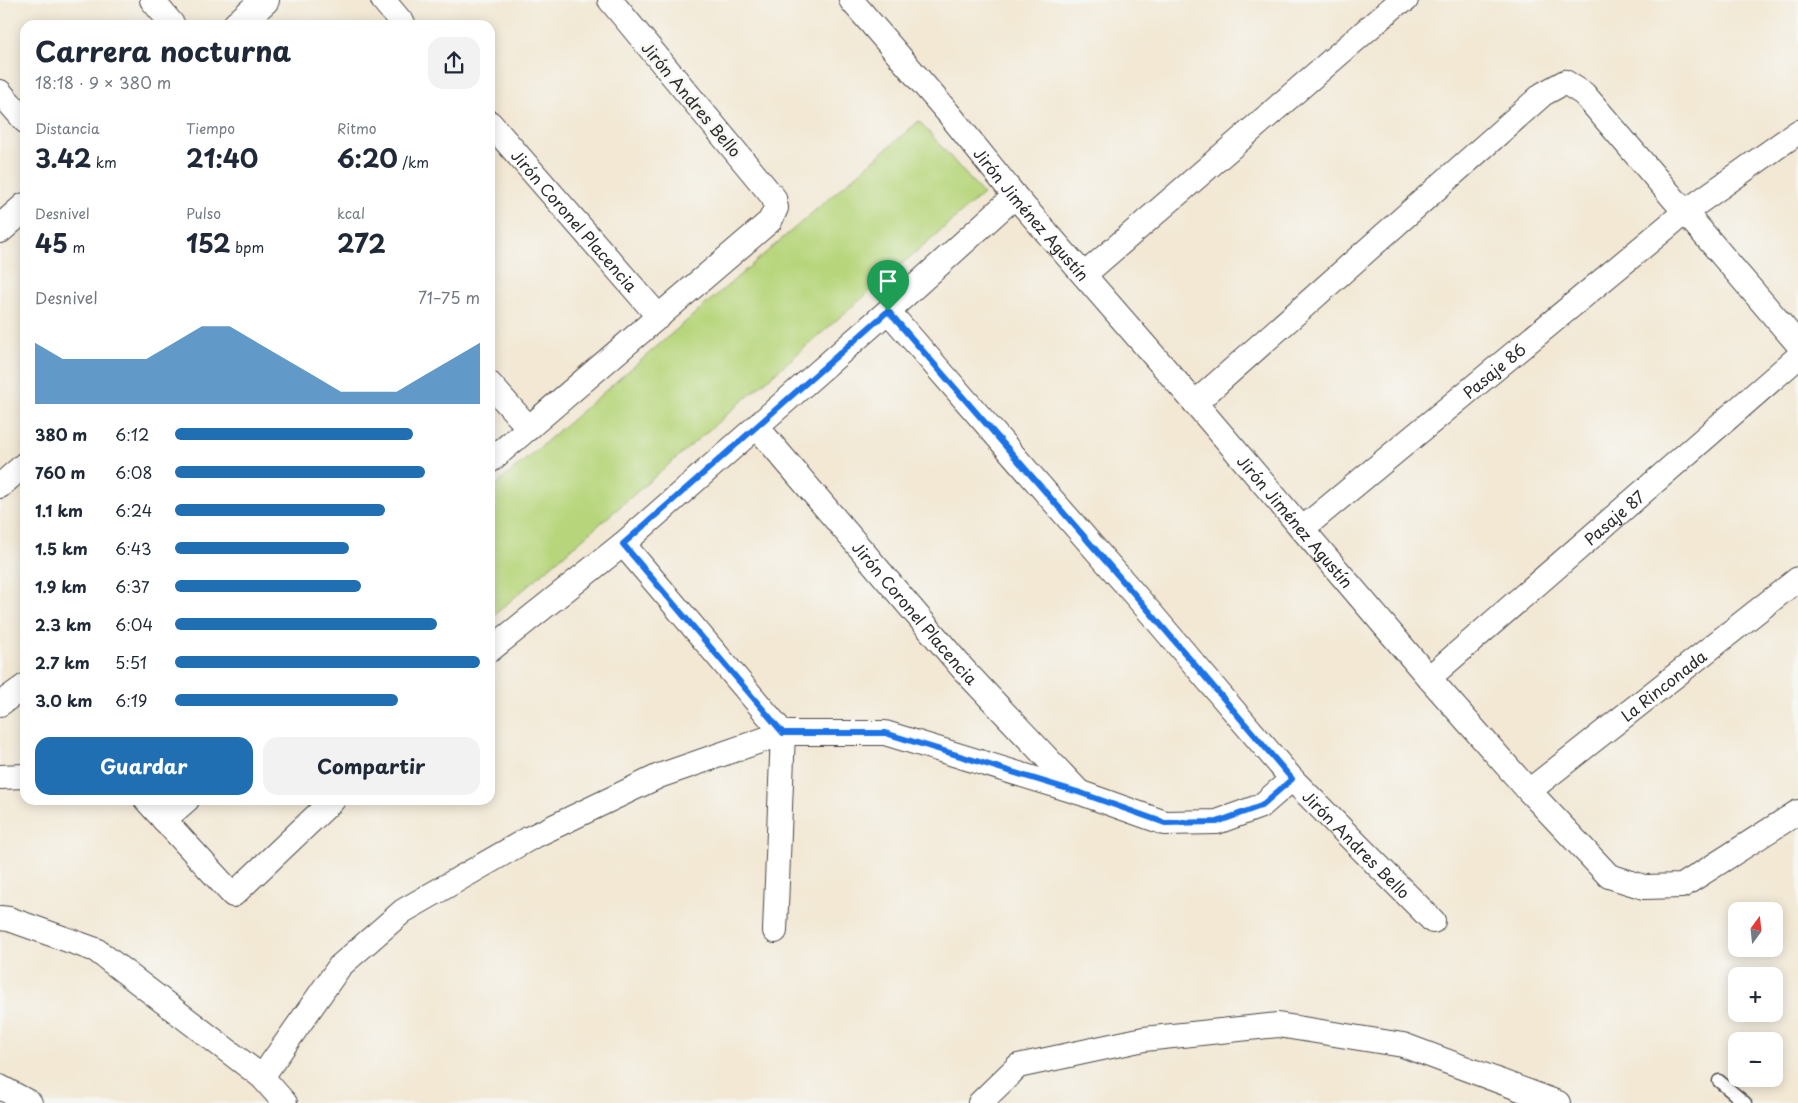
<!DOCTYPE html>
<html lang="es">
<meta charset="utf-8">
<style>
body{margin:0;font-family:"Playpen Sans",sans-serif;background:#f2f2f3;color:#1f2937;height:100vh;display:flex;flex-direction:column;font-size:19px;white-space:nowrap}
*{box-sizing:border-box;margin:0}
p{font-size:16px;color:#747a83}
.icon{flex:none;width:28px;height:28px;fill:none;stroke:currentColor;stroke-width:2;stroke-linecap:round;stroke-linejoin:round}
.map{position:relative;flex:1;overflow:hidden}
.panel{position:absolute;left:20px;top:20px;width:475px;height:785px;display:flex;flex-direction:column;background:#fff;border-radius:15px;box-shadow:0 2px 12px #0003}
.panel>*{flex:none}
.needle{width:32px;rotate:15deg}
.fabs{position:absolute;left:1728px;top:902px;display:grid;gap:10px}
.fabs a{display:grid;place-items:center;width:55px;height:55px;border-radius:10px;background:#fff;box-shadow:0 2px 12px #0003;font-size:25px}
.pin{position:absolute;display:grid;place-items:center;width:42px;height:42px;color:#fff;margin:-51px -21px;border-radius:50% 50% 50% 0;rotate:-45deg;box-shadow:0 0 5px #0007}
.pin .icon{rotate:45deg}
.round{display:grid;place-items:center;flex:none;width:52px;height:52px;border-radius:15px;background:#f2f2f3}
.headline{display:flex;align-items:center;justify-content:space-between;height:85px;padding:0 15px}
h1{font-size:28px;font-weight:700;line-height:38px}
.figures{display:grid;grid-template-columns:repeat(3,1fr);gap:8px;height:85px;padding:5px 15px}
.figures div{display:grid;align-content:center}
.figures b{font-size:25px;font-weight:700}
.figures small{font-size:14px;font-weight:400}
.figures p{font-size:14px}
.chart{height:140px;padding:10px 15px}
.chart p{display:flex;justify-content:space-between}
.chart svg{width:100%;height:90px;margin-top:5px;fill:#1f6fb2;opacity:.7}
.button{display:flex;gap:10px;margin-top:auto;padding:10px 15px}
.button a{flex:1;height:58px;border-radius:15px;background:#1f6fb2;color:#fff;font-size:20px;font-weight:700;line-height:58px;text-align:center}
.button a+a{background:#f2f2f3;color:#1f2937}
ul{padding:0 15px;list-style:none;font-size:16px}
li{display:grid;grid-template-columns:80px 60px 1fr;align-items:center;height:38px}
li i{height:12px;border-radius:6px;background:#1f6fb2}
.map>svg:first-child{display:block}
</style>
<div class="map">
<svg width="1798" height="1103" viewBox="0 0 1798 1103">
<rect width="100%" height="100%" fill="#f6f6f2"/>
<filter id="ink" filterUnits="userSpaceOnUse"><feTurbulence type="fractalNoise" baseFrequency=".02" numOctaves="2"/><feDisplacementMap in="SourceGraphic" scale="10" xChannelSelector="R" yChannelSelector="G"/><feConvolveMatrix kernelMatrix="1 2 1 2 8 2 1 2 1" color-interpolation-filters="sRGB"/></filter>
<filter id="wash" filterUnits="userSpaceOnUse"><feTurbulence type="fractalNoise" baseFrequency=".0096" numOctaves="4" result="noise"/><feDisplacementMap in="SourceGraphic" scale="20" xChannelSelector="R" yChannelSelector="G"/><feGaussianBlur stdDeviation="1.12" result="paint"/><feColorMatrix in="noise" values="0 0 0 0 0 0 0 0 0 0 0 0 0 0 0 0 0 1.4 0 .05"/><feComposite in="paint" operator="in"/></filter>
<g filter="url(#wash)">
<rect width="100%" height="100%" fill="#f2e8d4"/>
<path fill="#b7d67c" stroke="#718054" d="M919,121L983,194L494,615L490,611V490Z"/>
</g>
<g filter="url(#ink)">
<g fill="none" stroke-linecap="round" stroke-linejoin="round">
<defs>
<path id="service" d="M1719,1081L1745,1103"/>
<g id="minor">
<path d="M152,0L173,25"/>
<path d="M383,0L404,25"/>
<path id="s1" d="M851,0L949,114L1015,196L1195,403L1429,678L1529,791L1609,876L1644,887L1682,886L1798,812"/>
<path d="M0,92L25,121"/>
<path id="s2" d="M490,123L659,317"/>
<path d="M1084,275L1399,2L1406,0"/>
<path id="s3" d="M888,311L1149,611L1292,779L1433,921"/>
<path d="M490,384L529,428"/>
<path d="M1195,403L1543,94L1565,82L1584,94L1798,344"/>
<path id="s4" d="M757,427L963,669L1078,791"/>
<path d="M490,461L770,221L776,208L774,198L610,0"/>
<path d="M0,486L25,464"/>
<path id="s5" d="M1302,529L1685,212L1798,132"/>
<path d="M623,544L783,733L775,931"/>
<path d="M490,650L623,544L888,311L1015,196"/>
<path id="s6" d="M1429,678L1798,357"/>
<path d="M0,704L25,686"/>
<path d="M0,777L25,776"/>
<path id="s7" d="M1529,791L1798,579"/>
<path d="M146,800L233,895L333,800"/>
<path d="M164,820L187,800"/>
<path d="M0,918L9,919L96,950L262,1077L285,1103"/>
<path d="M262,1077L340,966L403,911L530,838L659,776L783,733H885L1081,793L1165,823L1217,822L1261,806L1292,779"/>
<path d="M0,1087L30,1103"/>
<path d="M980,1103L1018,1066L1144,1039L1278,1025L1403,1045L1558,1103"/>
</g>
<g id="tertiary">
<path d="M237,25L265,0"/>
<path d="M0,229L25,207"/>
</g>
</defs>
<use href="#service" stroke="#494744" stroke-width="15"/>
<use href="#minor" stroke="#494744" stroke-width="26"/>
<use href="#tertiary" stroke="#494744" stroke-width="30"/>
<use href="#service" stroke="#fff" stroke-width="12"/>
<use href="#minor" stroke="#fff" stroke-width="24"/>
<use href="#tertiary" stroke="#fff" stroke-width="28"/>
</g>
</g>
<g fill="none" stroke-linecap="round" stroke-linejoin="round" filter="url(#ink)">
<defs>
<path id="route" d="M888,311L1149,611L1292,779L1261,806L1217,822L1165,823L1081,793L885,733H783L623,544Z"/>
</defs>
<use href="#route" stroke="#fff" stroke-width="10"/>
<use href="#route" stroke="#1a73e8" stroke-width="6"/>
</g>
<g text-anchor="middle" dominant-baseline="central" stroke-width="5" stroke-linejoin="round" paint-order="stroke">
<g font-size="16" fill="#2b2b2b" stroke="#f6f6f2">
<text transform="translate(692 99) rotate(50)">Jirón Andres Bello</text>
<text stroke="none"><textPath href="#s1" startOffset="280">Jirón Jiménez Agustín</textPath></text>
<text stroke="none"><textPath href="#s2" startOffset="129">Jirón Coronel Placencia</textPath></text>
<text stroke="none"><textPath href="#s5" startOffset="249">Pasaje 86</textPath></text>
<text stroke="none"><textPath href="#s6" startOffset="245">Pasaje 87</textPath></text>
<text stroke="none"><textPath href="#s1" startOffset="685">Jirón Jiménez Agustín</textPath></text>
<text stroke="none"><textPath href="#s4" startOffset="244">Jirón Coronel Placencia</textPath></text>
<text stroke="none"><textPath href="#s7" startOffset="171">La Rinconada</textPath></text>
<text stroke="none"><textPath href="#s3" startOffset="710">Jirón Andres Bello</textPath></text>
</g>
</g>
</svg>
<div class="fabs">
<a><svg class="needle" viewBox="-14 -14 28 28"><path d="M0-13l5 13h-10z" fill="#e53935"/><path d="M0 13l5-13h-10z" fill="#747a83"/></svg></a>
<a>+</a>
<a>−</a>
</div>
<div class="pin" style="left:888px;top:311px;background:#1e9e55"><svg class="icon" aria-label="arrive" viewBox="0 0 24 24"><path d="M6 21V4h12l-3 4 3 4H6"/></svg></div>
<section class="panel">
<div class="headline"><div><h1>Carrera nocturna</h1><p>18:18 · 9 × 380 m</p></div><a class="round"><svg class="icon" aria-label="share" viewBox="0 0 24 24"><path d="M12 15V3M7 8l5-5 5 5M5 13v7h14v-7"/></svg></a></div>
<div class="figures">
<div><p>Distancia</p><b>3.42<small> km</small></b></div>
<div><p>Tiempo</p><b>21:40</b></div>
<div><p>Ritmo</p><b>6:20<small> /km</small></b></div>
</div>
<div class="figures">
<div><p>Desnivel</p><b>45<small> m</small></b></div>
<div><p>Pulso</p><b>152<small> bpm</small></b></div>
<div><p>kcal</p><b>272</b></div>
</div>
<div class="chart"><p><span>Desnivel</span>71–75 m</p>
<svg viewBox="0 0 160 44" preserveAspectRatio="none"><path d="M0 44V14L10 22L20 22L30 22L40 22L50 14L60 6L70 6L80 14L90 22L100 30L110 38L120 38L130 38L140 30L150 22L160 14V44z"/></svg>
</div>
<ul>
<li><b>380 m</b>6:12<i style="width:78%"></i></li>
<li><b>760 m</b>6:08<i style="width:82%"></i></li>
<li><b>1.1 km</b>6:24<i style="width:69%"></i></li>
<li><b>1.5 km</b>6:43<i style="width:57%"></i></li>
<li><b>1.9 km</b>6:37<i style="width:61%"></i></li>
<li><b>2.3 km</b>6:04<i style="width:86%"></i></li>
<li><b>2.7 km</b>5:51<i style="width:100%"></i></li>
<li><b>3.0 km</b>6:19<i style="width:73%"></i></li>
</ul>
<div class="button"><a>Guardar</a><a>Compartir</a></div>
</section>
</div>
